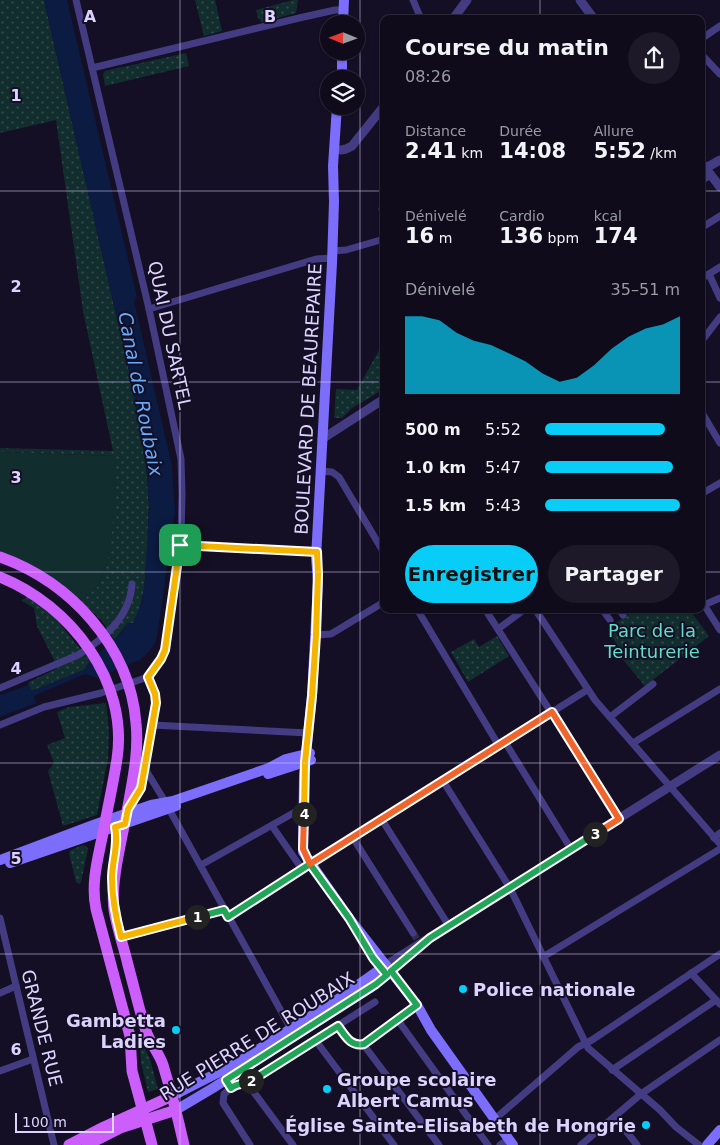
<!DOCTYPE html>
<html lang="fr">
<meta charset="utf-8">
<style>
body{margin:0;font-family:"DejaVu Sans",sans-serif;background:#1d1928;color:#f1f3f6;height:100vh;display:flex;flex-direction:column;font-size:19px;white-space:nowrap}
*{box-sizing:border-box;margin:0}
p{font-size:16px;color:#9b9ba3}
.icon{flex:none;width:28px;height:28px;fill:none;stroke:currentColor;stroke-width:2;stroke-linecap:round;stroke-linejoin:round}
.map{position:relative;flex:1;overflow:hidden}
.details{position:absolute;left:380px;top:15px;width:325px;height:598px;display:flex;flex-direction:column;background:#0f0b1b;border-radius:10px;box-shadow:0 1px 4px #0004,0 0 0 1px #2f2b3a}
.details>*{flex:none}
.needle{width:32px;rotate:271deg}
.tools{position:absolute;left:320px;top:15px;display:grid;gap:10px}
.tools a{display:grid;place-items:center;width:45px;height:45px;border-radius:50%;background:#0f0b1b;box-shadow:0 1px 4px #0004,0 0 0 1px #2f2b3a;font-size:25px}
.scale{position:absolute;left:15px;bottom:12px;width:99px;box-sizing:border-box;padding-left:5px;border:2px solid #dcd4fe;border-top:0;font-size:14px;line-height:18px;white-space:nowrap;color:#dcd4fe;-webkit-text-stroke:4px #140f24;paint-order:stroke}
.pin{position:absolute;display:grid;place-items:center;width:42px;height:42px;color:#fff;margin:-21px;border-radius:10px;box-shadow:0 2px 8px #0006}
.km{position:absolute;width:25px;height:25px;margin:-12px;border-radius:50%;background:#222;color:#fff;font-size:14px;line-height:25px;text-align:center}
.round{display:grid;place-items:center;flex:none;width:52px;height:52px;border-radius:26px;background:#1d1928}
.headline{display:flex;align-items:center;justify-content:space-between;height:85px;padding:0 25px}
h1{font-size:22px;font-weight:600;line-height:38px}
.figures{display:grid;grid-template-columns:repeat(3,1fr);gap:8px;height:85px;padding:5px 25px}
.figures div{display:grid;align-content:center}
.figures b{font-size:21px;font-weight:600}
.figures small{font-size:14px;font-weight:400}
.figures p{font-size:14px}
.chart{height:140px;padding:10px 25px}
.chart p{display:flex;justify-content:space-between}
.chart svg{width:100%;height:90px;margin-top:5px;fill:#07cdf7;opacity:.7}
.cta{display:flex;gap:10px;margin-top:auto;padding:10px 25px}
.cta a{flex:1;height:58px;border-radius:30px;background:#07cdf7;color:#111;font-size:20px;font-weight:600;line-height:58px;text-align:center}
.cta a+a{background:#1d1928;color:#f1f3f6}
ul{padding:0 25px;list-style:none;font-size:16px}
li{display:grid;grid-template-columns:80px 60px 1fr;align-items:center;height:38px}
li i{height:12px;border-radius:6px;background:#07cdf7}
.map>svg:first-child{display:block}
</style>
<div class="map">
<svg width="720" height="1145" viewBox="0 0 720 1145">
<defs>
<pattern id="green-dots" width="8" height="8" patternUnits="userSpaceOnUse" patternTransform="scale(1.25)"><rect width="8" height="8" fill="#122d2e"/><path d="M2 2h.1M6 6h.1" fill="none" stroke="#344b4d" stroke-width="1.8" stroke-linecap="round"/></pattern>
</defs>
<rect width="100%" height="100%" fill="#140f24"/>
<g fill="url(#green-dots)">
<path d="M0,0H44L129,371L146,462L149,506L147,555L144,589L139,612L133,623H128L114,640L103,622L80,600C85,596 93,591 98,586C115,562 113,487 114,456L0,452V448L113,451L83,311L56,120L0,133Z"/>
<path d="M195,0H215L222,31L204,36Z"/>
<path d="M293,0H298L296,13L262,22L258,18L256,10Z"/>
<path d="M186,53L189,66L105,86L103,74L105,71Z"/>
<path d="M384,341V389L352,408L342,418H334L336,389L357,390Z"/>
<path d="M30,596L56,619L90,661L84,670L32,691L28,685L29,682L58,668L37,626L34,608L21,600Z"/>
<path d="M637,609H689L709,636L645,686L620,656L623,654L610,634L614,632L611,626Z"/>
<path d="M497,636L509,656L468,682L451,652L474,639L479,647Z"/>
<path d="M106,703L109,731L108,759L97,815L63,826L48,771L54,763L47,745L65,738L57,712L69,707Z"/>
<path d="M83,845L86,846L88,849L81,882L79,884L76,882L69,853L71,850Z"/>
<path d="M140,1042H142L150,1059L158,1089L148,1092L141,1062Z"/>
</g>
<path fill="#122d2e" d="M0,452L114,456C115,486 115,562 98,586C93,591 85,596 80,600C55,578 30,563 0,551Z"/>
<path fill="#0b1b41" d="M44,0H67L137,297L134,301L172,466L175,512L157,637L153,647L140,660L97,678L85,674L34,696L36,703L0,717V695L28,685L32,691L84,670L90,661L120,634L128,623H133L142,602L145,579L149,506L146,462L129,371Z"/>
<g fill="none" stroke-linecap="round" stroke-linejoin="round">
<path stroke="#322d45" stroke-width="7" stroke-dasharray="7 3.5" stroke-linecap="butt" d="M413,933L417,939"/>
<g stroke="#443c82" stroke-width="7">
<path d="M76,0L149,309L181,459L182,494L181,538L165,650L161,659L148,677"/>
<path d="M413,0L421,19"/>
<path d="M701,39L720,26"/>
<path d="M701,54L720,74"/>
<path d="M92,68L299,18L335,10H344"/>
<path d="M382,209L384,213"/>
<path d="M701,228L720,216"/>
<path d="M332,251L346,250L384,239"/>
<path d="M709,274L720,298"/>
<path d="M701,279L720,267"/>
<path d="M149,309L316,259L332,258"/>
<path d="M701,342L720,317"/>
<path d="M701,411L720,443"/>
<path d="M320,471L332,472L339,477L384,553"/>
<path d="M701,494L720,483"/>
<path d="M180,545L317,552"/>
<path d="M701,600L720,630"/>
<path d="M704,605L720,598"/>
<path d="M417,609L499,746"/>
<path d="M485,609L619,819"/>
<path d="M535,609L595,700L720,844"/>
<path d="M602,609L610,620"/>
<path d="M619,609L623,615"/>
<path d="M498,629L525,609"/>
<path d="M316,635L331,634L384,602"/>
<path d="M0,688L78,655C104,639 130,617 132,584"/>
<path d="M610,717L653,684"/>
<path d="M0,725L44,707L101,693L148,677"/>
<path d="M152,725L308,733"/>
<path d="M505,742L571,849"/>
<path d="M633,743L720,689"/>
<path d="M146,766L147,772L166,803"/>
<path d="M443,781L510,888L588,1048L660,1110L676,1127L699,1145"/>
<path d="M130,805L141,788L156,703L155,694L148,677"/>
<path d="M169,809L291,1029"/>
<path d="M382,820L449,926"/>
<path d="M272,826L302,869"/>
<path d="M353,838L413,933"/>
<path d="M714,838L720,833"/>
<path d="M201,865L304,807"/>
<path d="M228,917L587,690"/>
<path d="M0,918L54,1145"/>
<path d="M121,937L224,910"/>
<path d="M543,957L720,849"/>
<path d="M691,973L720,1004"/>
<path d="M0,993L16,986"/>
<path d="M397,1019L488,1145"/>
<path d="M338,1026C345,1036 350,1047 363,1044L439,1145"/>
<path d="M316,1041L394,1145"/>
<path d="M363,1044L417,1005"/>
<path d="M612,1070L716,1000"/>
<path d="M0,1071L33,1059"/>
<path d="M226,1080L231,1088L239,1083H247L375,1002"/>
<path d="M247,1083L293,1145"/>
<path d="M231,1088L224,1094L223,1103L250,1145"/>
<path d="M615,1117L637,1145"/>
<path d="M495,1119L578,1047L592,1040L720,954"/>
<path d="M500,1145L509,1139"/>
<path d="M581,1145L641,1094L720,1040"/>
</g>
<g stroke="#443c82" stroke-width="9">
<path d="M580,0L594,19"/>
<path d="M453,19L467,0"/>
<path d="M341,150L346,149L352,146L384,106"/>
<path d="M701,162L720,187"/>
<path d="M706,168L720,160"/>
<path d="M701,180L710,174"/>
<path d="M322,439L384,399"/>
<path d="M386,965L720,755"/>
</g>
<g stroke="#7c6dfb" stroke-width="10">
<path d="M343,24L344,0"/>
<path d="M342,79V51"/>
<path d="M337,106L333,166L334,202L332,263L316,558L318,582L312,696L304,775L303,852L349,918L417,1005L431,1030L513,1145"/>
<path d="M268,774L311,760"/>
<path d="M0,860L96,824L151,805L173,801L269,768L286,759L310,753"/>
<path d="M10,863L176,806"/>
<path d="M172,1096L237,1063L338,999L386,965"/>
<path d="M176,1110L213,1088L370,988L391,971"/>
<path d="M707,1145L720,1130"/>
</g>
<g stroke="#cc5efb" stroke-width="11">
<path d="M0,557C70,582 130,646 136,723C139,751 133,778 128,806C123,835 110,882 114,910C117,929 124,947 128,965C134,987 139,1009 146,1031C150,1043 159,1053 163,1065C171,1091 178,1118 184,1145"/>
<path d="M0,577C70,605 129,681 117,759C113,785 107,811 102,838C97,862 91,885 96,909L130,1036L132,1071L152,1145"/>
<path d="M69,1145L104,1127L172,1096"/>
<path d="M87,1145L120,1128L176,1110"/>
</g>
</g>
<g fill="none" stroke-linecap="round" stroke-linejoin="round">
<defs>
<path id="split-1" d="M180,545L165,650L161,659L148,677L155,694L156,703L141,788L128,809L125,824L115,827C119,845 112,861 112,878C112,898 116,918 121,937L197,917"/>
<path id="split-2" d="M197,917L224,910L228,917L310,864L349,918L373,958L387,975L376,984L226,1080L231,1088C239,1082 245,1085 251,1081"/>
<path id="split-3" d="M251,1081L338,1026C345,1035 350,1047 364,1044L417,1005L391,971L430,938L595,834"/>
<path id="split-4" d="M304,814L303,849L310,864L552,712L619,819L595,834"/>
<path id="split-5" d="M180,545L317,552L318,574L316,635L312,696L305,762L304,814"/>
</defs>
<use href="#split-1" stroke="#fff" stroke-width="10"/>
<use href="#split-2" stroke="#fff" stroke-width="10"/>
<use href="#split-3" stroke="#fff" stroke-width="10"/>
<use href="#split-4" stroke="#fff" stroke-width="10"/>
<use href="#split-5" stroke="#fff" stroke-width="10"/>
<use href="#split-1" stroke="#f5b400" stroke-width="6"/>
<use href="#split-2" stroke="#22a559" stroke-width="6"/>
<use href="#split-3" stroke="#22a559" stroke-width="6"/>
<use href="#split-4" stroke="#f0652b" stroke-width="6"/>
<use href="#split-5" stroke="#f5b400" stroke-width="6"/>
</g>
<path fill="none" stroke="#dcd4fe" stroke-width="1" stroke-opacity="0.55" d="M180,0V1145M360,0V1145M540,0V19M0,191H384M701,191H720M0,382H384M701,382H720M0,572H384M701,572H720M540,609V1145M0,763H720M0,954H720"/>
<g fill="#07cdf7" stroke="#140f24" stroke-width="2">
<circle cx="463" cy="989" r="5"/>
<circle cx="176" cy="1030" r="5"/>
<circle cx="327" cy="1089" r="5"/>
<circle cx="646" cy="1125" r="5"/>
</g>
<g text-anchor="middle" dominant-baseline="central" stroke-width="4" stroke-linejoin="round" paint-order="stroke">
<g font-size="18" fill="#dcd4fe" stroke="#140f24">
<text transform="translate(170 335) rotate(78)">QUAI DU SARTEL</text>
<text transform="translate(308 399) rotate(-87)">BOULEVARD DE BEAUREPAIRE</text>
<text transform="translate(42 1028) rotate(76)">GRANDE RUE</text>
<text transform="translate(257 1036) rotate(-32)">RUE PIERRE DE ROUBAIX</text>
</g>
<g font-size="18" fill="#61dcc7" stroke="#140f24">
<text x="652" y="630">Parc de la<tspan x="652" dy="21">Teinturerie</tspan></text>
</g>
<g font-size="18" font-weight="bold" fill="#dcd4fe" stroke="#140f24" text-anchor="start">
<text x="473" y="989">Police nationale</text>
<text x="166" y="1020" text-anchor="end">Gambetta<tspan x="166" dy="21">Ladies</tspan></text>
<text x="337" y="1079">Groupe scolaire<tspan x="337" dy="21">Albert Camus</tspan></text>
<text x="636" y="1125" text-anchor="end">Église Sainte-Elisabeth de Hongrie</text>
</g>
<g font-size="19" font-style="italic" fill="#65aafb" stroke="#140f24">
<text transform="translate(141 394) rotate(79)">Canal de Roubaix</text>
</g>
</g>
<g font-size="16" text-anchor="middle" font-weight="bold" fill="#dcd4fe" stroke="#140f24" stroke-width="4" stroke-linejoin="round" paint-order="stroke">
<text x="90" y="22">A</text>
<text x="270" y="22">B</text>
<text x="16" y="101">1</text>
<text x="16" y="292">2</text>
<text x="16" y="483">3</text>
<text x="16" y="674">4</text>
<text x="16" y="864">5</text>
<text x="16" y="1055">6</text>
</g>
</svg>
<div class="tools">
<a><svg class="needle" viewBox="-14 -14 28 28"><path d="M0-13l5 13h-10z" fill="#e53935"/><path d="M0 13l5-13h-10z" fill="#9b9ba3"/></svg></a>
<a><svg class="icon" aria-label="layers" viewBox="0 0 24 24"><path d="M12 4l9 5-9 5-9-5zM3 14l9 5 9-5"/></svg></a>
</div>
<div class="scale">100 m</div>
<div class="pin" style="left:180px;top:545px;background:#1e9e55"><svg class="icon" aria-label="arrive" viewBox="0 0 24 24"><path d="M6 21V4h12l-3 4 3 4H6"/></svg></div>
<b class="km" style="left:197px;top:917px">1</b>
<b class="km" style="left:251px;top:1081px">2</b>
<b class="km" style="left:595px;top:834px">3</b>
<b class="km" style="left:304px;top:814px">4</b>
<section class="details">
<div class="headline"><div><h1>Course du matin</h1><p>08:26</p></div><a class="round"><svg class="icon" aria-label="share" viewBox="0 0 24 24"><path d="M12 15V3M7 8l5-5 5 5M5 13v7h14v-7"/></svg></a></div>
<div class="figures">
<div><p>Distance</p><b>2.41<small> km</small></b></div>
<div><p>Durée</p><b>14:08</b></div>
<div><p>Allure</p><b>5:52<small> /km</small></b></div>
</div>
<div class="figures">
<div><p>Dénivelé</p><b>16<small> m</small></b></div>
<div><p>Cardio</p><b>136<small> bpm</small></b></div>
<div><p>kcal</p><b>174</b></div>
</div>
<div class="chart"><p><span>Dénivelé</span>35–51 m</p>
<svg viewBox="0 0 160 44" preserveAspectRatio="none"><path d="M0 44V6L10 6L20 8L30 14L40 18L50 20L60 24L70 28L80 34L90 38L100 36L110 30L120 22L130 16L140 12L150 10L160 6V44z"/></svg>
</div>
<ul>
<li><b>500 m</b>5:52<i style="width:89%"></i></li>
<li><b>1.0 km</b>5:47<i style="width:95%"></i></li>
<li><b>1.5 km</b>5:43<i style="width:100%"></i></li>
</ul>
<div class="cta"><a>Enregistrer</a><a>Partager</a></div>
</section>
</div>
